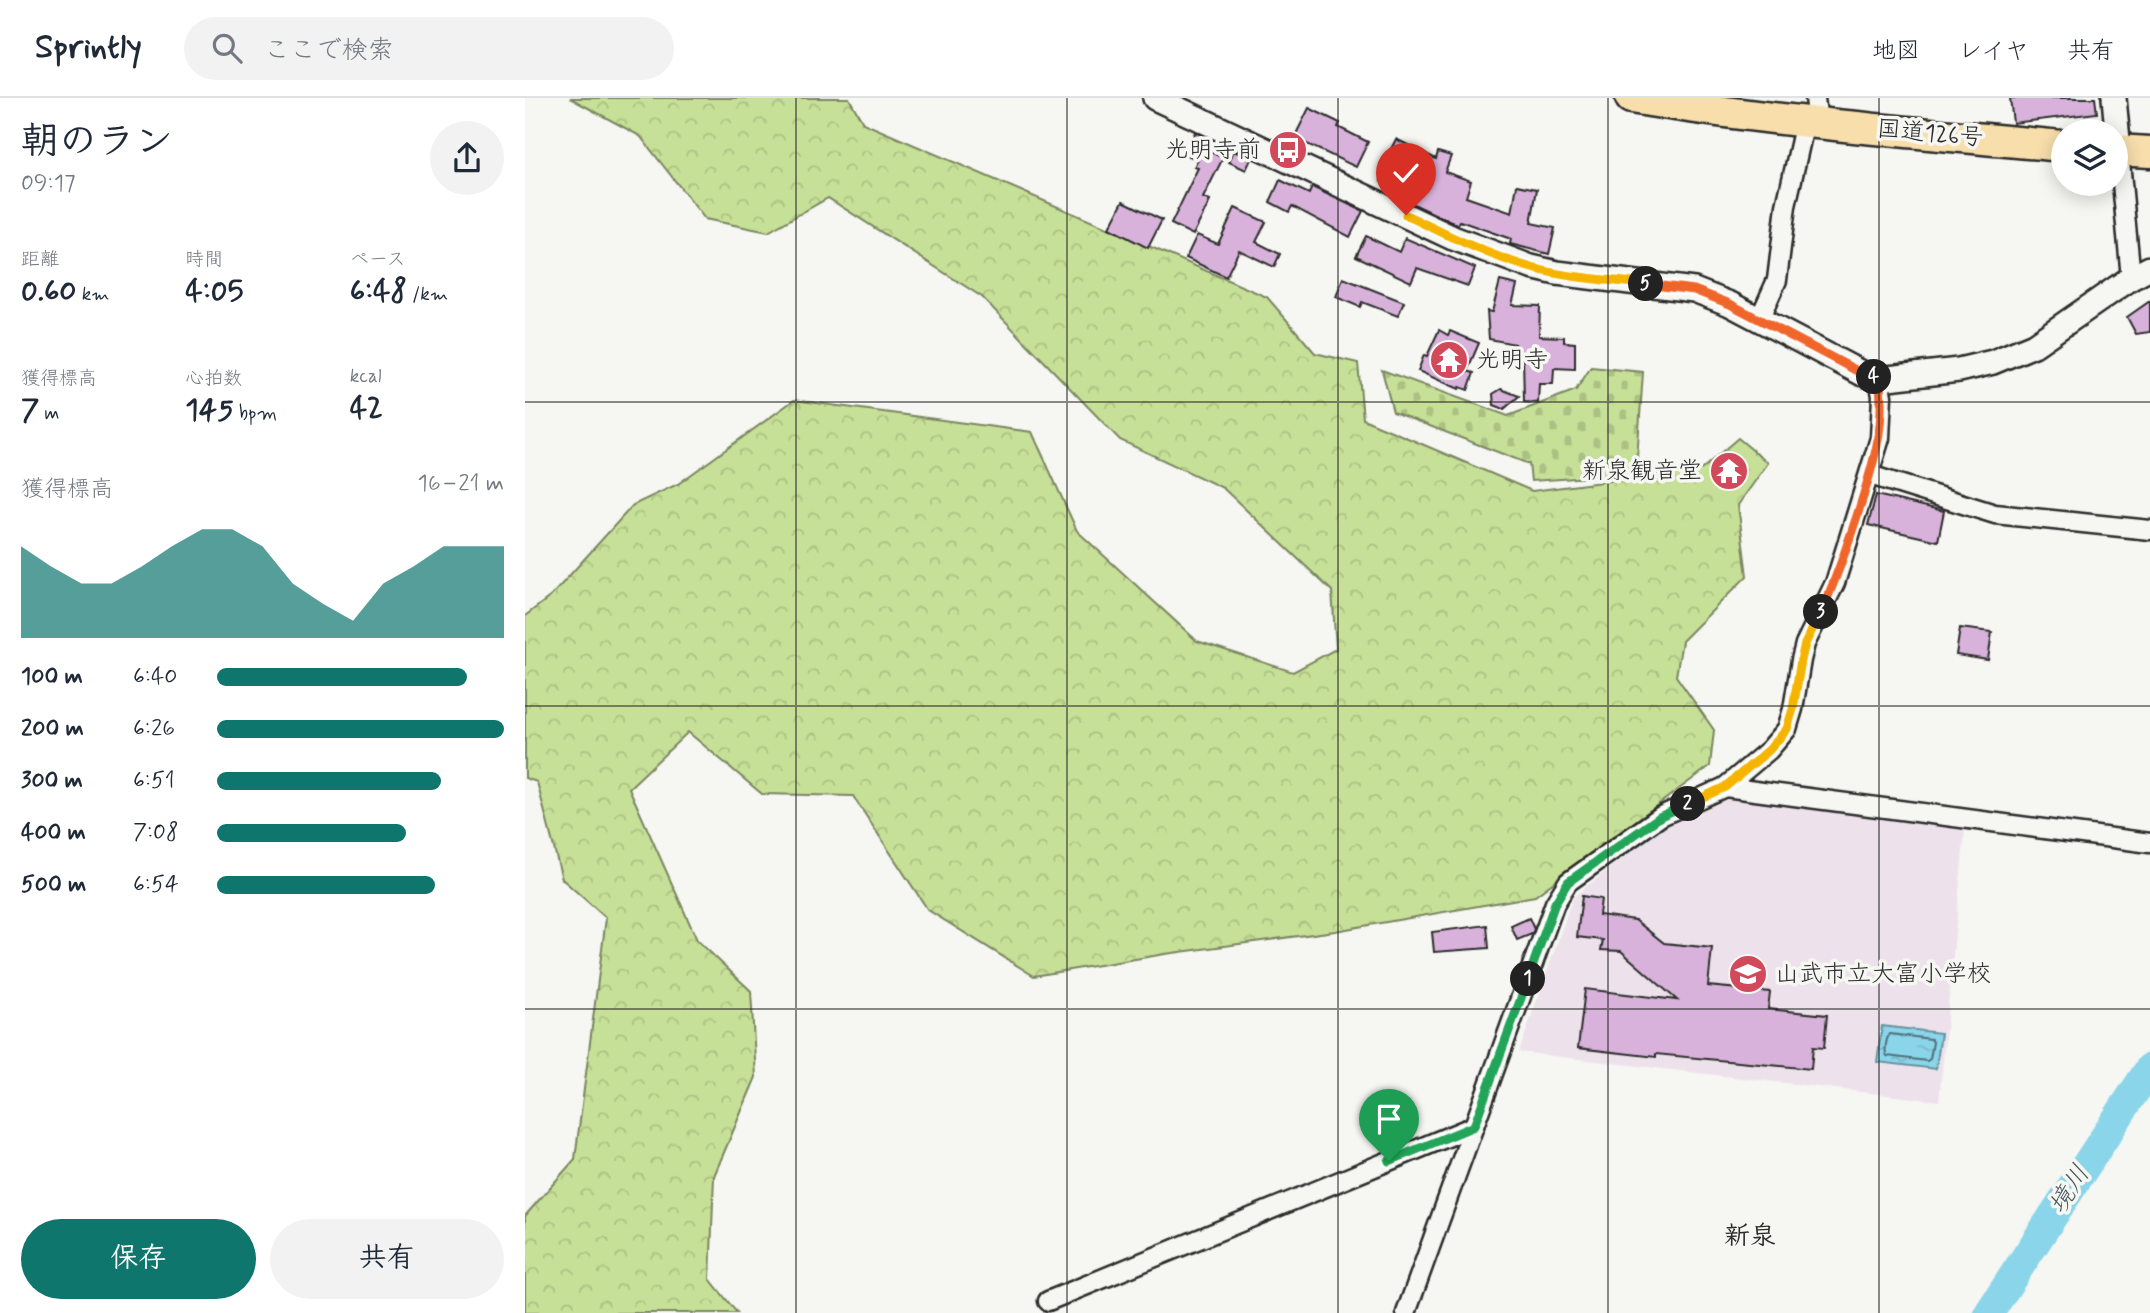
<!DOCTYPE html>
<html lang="ja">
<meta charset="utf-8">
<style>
body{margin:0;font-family:Mynerve,"Klee One",sans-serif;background:#f2f2f3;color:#1f2937;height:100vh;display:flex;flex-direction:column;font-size:26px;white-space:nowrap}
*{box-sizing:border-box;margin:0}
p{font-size:23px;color:#747a83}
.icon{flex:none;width:38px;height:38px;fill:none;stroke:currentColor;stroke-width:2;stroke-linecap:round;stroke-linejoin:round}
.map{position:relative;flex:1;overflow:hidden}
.drawer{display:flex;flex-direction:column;background:#fff;width:525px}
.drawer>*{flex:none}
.fabs{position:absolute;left:1526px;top:21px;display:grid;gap:14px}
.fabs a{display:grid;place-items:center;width:77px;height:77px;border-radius:50%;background:#fff;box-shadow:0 4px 18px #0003;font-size:35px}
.pin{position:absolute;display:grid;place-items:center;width:60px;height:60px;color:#fff;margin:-72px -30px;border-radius:50% 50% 50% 0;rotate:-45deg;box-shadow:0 0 7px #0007}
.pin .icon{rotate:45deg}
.km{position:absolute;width:35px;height:35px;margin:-18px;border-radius:50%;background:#222;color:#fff;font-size:19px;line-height:35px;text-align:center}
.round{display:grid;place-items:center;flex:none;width:74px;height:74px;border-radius:37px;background:#f2f2f3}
.overview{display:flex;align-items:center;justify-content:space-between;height:119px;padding:0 21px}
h1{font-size:38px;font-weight:700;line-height:52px}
.metrics{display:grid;grid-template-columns:repeat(3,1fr);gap:10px;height:119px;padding:7px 21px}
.metrics div{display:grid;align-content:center}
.metrics b{font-size:30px;font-weight:700}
.metrics small{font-size:19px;font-weight:400}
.metrics p{font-size:19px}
.chart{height:196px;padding:14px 21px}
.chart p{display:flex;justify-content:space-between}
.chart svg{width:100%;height:126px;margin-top:7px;fill:#0f766e;opacity:.7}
.primary-button{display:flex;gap:14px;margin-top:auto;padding:14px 21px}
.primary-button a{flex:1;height:80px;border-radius:42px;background:#0f766e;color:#fff;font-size:28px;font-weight:700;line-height:80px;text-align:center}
.primary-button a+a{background:#f2f2f3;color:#1f2937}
ul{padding:0 21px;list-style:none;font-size:23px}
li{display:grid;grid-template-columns:112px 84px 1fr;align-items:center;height:52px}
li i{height:18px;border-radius:9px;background:#0f766e}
header{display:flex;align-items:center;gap:42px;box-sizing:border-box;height:98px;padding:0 35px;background:#fff;border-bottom:2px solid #e0e1e3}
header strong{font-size:33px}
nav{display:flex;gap:38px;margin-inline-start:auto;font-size:24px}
.search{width:490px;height:63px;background:#f2f2f3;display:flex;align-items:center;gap:18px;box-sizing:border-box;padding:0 24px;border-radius:38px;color:#747a83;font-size:26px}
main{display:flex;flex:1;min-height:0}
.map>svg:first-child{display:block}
</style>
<header>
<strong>Sprintly</strong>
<div class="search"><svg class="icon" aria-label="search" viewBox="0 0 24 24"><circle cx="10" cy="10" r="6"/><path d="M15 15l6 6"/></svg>ここで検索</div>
<nav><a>地図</a><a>レイヤ</a><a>共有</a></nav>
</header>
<main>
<section class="drawer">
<div class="overview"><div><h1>朝のラン</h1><p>09:17</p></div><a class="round"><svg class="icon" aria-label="share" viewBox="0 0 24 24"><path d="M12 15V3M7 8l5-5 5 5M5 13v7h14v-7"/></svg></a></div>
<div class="metrics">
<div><p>距離</p><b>0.60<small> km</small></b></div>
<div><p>時間</p><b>4:05</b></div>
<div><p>ペース</p><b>6:48<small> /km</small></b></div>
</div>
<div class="metrics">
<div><p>獲得標高</p><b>7<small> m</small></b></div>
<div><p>心拍数</p><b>145<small> bpm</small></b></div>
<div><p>kcal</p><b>42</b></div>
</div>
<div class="chart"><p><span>獲得標高</span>16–21 m</p>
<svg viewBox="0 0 160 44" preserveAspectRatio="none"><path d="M0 44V12L10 19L20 25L30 25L40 19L50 12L60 6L70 6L80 12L90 25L100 32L110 38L120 25L130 19L140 12L150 12L160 12V44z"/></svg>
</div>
<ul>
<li><b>100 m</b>6:40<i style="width:87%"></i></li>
<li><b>200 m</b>6:26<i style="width:100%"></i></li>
<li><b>300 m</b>6:51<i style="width:78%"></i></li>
<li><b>400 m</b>7:08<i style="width:66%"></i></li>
<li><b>500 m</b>6:54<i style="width:76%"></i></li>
</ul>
<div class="primary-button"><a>保存</a><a>共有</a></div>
</section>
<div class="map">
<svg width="1625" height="1215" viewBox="0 0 1625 1215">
<defs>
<pattern id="forest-crowns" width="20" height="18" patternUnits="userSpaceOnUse" patternTransform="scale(1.75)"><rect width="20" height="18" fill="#c7e097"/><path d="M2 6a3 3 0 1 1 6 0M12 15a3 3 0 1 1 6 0" fill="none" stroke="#abc082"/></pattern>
<pattern id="cemetery-stones" width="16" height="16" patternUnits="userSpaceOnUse" patternTransform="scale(1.75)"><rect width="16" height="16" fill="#c7e097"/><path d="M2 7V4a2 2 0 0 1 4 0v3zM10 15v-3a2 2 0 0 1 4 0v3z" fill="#abc082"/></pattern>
<pattern id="water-ripples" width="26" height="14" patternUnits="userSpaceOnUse" patternTransform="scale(1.75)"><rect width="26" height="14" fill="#8ad5ea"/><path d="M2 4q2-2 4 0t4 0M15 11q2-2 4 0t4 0" fill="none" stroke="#77b7c9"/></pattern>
</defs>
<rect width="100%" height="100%" fill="#f6f6f2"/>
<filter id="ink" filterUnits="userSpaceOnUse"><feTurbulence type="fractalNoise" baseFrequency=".0143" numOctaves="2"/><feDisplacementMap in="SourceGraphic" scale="14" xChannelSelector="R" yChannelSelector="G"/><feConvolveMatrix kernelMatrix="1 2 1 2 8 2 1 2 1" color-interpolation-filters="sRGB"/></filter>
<g filter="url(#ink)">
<path fill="#ede2eb" d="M1205,700L1440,732L1414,1003L994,954L1048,799L1133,732Z"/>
<path fill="url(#forest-crowns)" stroke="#798661" stroke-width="2" d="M45,0H324L338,25L742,199L790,255L833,265L838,321L1007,393L1177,371L1213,340L1243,365L1213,407L1222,478L1157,543L1151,578L1189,632L1185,668L1010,798L810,833L640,856L509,878L403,812L328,698L237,696L163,634L104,690L172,842L226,893L231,979L189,1078L185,1181L212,1215H0V1118L50,1061L81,820L37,781L12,684L0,680V518L26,498L108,407L153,386L269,302L507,334L552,433L672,543L768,574L811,551L807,493L698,390L595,342L457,199L303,100L243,134L180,121L115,38Z"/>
<path fill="url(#cemetery-stones)" stroke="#798661" stroke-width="2" d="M1066,269L1118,274L1111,376L1006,383L1004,366L868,314L857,272L983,318L1051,292Z"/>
<path fill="url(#water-ripples)" stroke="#64919e" stroke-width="2" d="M1357,928L1416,935L1411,971L1352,964Z"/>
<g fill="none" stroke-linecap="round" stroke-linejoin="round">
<path stroke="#516f77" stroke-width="2" d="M1365,936L1406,941L1408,944L1405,961L1402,963L1362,958C1359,953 1361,940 1365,936Z"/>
<path stroke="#8ad5ea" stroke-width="30" d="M1464,1215L1625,970"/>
</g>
<g fill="#d8b2db" stroke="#2b2b2b" stroke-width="2">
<path d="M1485,0H1570L1572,15L1488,25Z"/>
<path d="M784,10L815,25L813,29L843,44L831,69L769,40Z"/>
<path d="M670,34L683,40L678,50L698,60L678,100L685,103L668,137L646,126L673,70L669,69L673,62L660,56Z"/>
<path d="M871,41L911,61L913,54L926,58L920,74L946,83L941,99L987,115L992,87L1012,91L1006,125L1030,130L1024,156L985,146L986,141L935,123L933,127L882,103L884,97L856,83L867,61L862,59Z"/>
<path d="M709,53L726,61L721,72L704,64Z"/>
<path d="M755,82L784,96L787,89L838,113L825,139L767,108L764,114L745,104Z"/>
<path d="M598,103L637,122L623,150L584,130Z"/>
<path d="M710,110L741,124L731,144L755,156L749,169L714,152L701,179L661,160L672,137L693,146Z"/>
<path d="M841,138L874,154L880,140L950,170L943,188L892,170L886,184L831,158Z"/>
<path d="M818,180L879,204L873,218L837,204L835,209L811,199Z"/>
<path d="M975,183L992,187L987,207L1015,208L1014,238L1039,239V244L1050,245V271L1029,270L1028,286H1014L1013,305L999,304L998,257H990V246L964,241L962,213L967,214Z"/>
<path d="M1625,203V234L1611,236L1602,219Z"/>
<path d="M914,232L923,237L925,233L954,245L942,273L949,275L943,292L935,289L934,291L893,273L899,257L902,258Z"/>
<path d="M976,291L994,298L979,311L969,307L968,296Z"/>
<path d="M1204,360L1216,375L1202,385L1190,370Z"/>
<path d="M1351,397L1419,413L1413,443L1343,427Z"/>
<path d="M1435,530L1467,534L1463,562L1431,557Z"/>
<path d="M1057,798L1076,801L1074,817L1110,822L1139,845L1187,850L1183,888L1245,894L1243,911L1302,917L1299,950L1288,949L1286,971L1131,956V959L1053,950L1060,891L1152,902L1096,853L1076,852L1078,842L1052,839Z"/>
<path d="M1004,820L1009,831L1007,836L992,842L986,828Z"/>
<path d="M962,827L964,850L909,854L907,834Z"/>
</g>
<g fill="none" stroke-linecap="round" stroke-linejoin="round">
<defs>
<g id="minor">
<path d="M1290,0L1293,25"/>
<path d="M1594,53L1606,180"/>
<path d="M1234,222L1252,182L1261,108L1280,24"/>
<path d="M1345,377L1470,416L1625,432"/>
<path d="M1200,689L1625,745"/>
<path d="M523,1203L949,1028"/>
<path d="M881,1215L1030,805L1043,784L1136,718L1200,689L1244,652L1262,631L1268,611L1276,562L1280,546L1310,485L1355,340L1357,298L1354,281"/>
</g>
<g id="tertiary">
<path d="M630,0L928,140L1006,169L1032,175L1169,192L1205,206L1338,276L1354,281L1434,272L1468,264L1509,247L1606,180L1625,170"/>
<path d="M1589,0L1594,53"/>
</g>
<g id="trunk">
<path d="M1106,0C1249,24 1394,35 1538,48"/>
<path d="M1591,52L1625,54"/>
</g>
</defs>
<use href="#minor" stroke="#2b2b2b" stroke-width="23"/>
<use href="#tertiary" stroke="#2b2b2b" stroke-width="28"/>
<use href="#trunk" stroke="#2b2b2b" stroke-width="35"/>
<use href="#minor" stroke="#f6f6f2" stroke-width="18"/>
<use href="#tertiary" stroke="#f6f6f2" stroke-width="23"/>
<use href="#trunk" stroke="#f8deab" stroke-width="30"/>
</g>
</g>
<g fill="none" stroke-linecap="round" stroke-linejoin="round" filter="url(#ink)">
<defs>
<path id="split-1" d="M864,1063L949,1028L1003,881"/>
<path id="split-2" d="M1003,881L1030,805L1043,784L1136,718L1163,706"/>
<path id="split-3" d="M1163,706L1200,689L1244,652L1262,631L1268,611L1276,562L1280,546L1296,514"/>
<path id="split-4" d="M1296,514C1311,483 1321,451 1332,418C1346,373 1362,329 1354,281L1349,279"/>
<path id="split-5" d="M1121,186L1169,192L1205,206L1338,276L1349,279"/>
<path id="split-6" d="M881,117C922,137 964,158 1007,170C1044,180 1083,182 1121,186"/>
</defs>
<use href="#split-1" stroke="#fff" stroke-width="14"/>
<use href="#split-2" stroke="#fff" stroke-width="14"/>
<use href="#split-3" stroke="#fff" stroke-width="14"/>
<use href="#split-4" stroke="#fff" stroke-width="14"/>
<use href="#split-5" stroke="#fff" stroke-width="14"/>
<use href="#split-6" stroke="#fff" stroke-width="14"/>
<use href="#split-1" stroke="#22a559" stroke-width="9"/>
<use href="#split-2" stroke="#22a559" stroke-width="9"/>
<use href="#split-3" stroke="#f5b400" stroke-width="9"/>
<use href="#split-4" stroke="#f0652b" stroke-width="9"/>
<use href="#split-5" stroke="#f0652b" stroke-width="9"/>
<use href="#split-6" stroke="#f5b400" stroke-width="9"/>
</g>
<path fill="none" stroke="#2b2b2b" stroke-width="2" stroke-opacity="0.55" d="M271,0V1215M542,0V1215M813,0V1215M1083,0V1215M1354,0V1215M0,304H1625M0,608H1625M0,911H1625"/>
<defs>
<symbol id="bus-disc" viewBox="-11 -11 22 22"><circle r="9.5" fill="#d1495b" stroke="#f6f6f2"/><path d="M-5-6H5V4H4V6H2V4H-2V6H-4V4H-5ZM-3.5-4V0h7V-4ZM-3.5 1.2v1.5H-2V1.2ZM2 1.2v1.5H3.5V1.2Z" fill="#fff"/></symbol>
<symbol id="temple-disc" viewBox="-11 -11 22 22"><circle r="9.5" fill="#d1495b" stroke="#f6f6f2"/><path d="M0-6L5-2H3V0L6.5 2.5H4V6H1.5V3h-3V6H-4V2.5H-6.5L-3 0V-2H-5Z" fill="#fff"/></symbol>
<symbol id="school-disc" viewBox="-11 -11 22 22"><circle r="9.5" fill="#d1495b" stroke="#f6f6f2"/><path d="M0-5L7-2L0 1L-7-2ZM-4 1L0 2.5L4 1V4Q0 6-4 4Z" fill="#fff"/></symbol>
</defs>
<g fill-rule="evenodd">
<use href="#bus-disc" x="741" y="30" width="44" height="44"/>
<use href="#temple-disc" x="902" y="240" width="44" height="44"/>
<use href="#temple-disc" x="1182" y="351" width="44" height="44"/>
<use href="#school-disc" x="1201" y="854" width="44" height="44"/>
</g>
<g text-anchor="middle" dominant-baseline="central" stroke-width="7" stroke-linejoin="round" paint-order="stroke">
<g font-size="24" fill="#2b2b2b" stroke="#f6f6f2">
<text transform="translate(1405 36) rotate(5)">国道126号</text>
</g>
<g font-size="24" fill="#2b2b2b" stroke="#f6f6f2" text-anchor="end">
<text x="736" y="52">光明寺前</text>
<text x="951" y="262" text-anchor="start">光明寺</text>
<text x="1177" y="373">新泉観音堂</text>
<text x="1250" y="876" text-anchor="start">山武市立大富小学校</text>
</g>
<g font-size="26" font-style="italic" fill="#43565b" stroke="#f6f6f2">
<text transform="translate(1545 1092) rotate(-57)">境川</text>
</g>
<g font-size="26" font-weight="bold" fill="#2b2b2b" stroke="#f6f6f2">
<text x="1225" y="1139">新泉</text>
</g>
</g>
</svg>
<div class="fabs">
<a><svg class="icon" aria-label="layers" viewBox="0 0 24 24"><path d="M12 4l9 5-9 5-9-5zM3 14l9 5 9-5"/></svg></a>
</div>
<div class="pin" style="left:864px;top:1063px;background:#1e9e55"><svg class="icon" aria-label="arrive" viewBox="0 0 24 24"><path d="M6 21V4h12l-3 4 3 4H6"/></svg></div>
<div class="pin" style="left:881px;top:117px;background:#d93025"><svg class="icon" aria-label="check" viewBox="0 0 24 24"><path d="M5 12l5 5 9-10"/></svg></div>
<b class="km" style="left:1003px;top:881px">1</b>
<b class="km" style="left:1163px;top:706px">2</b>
<b class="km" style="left:1296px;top:514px">3</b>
<b class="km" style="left:1349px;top:279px">4</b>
<b class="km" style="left:1121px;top:186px">5</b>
</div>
</main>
